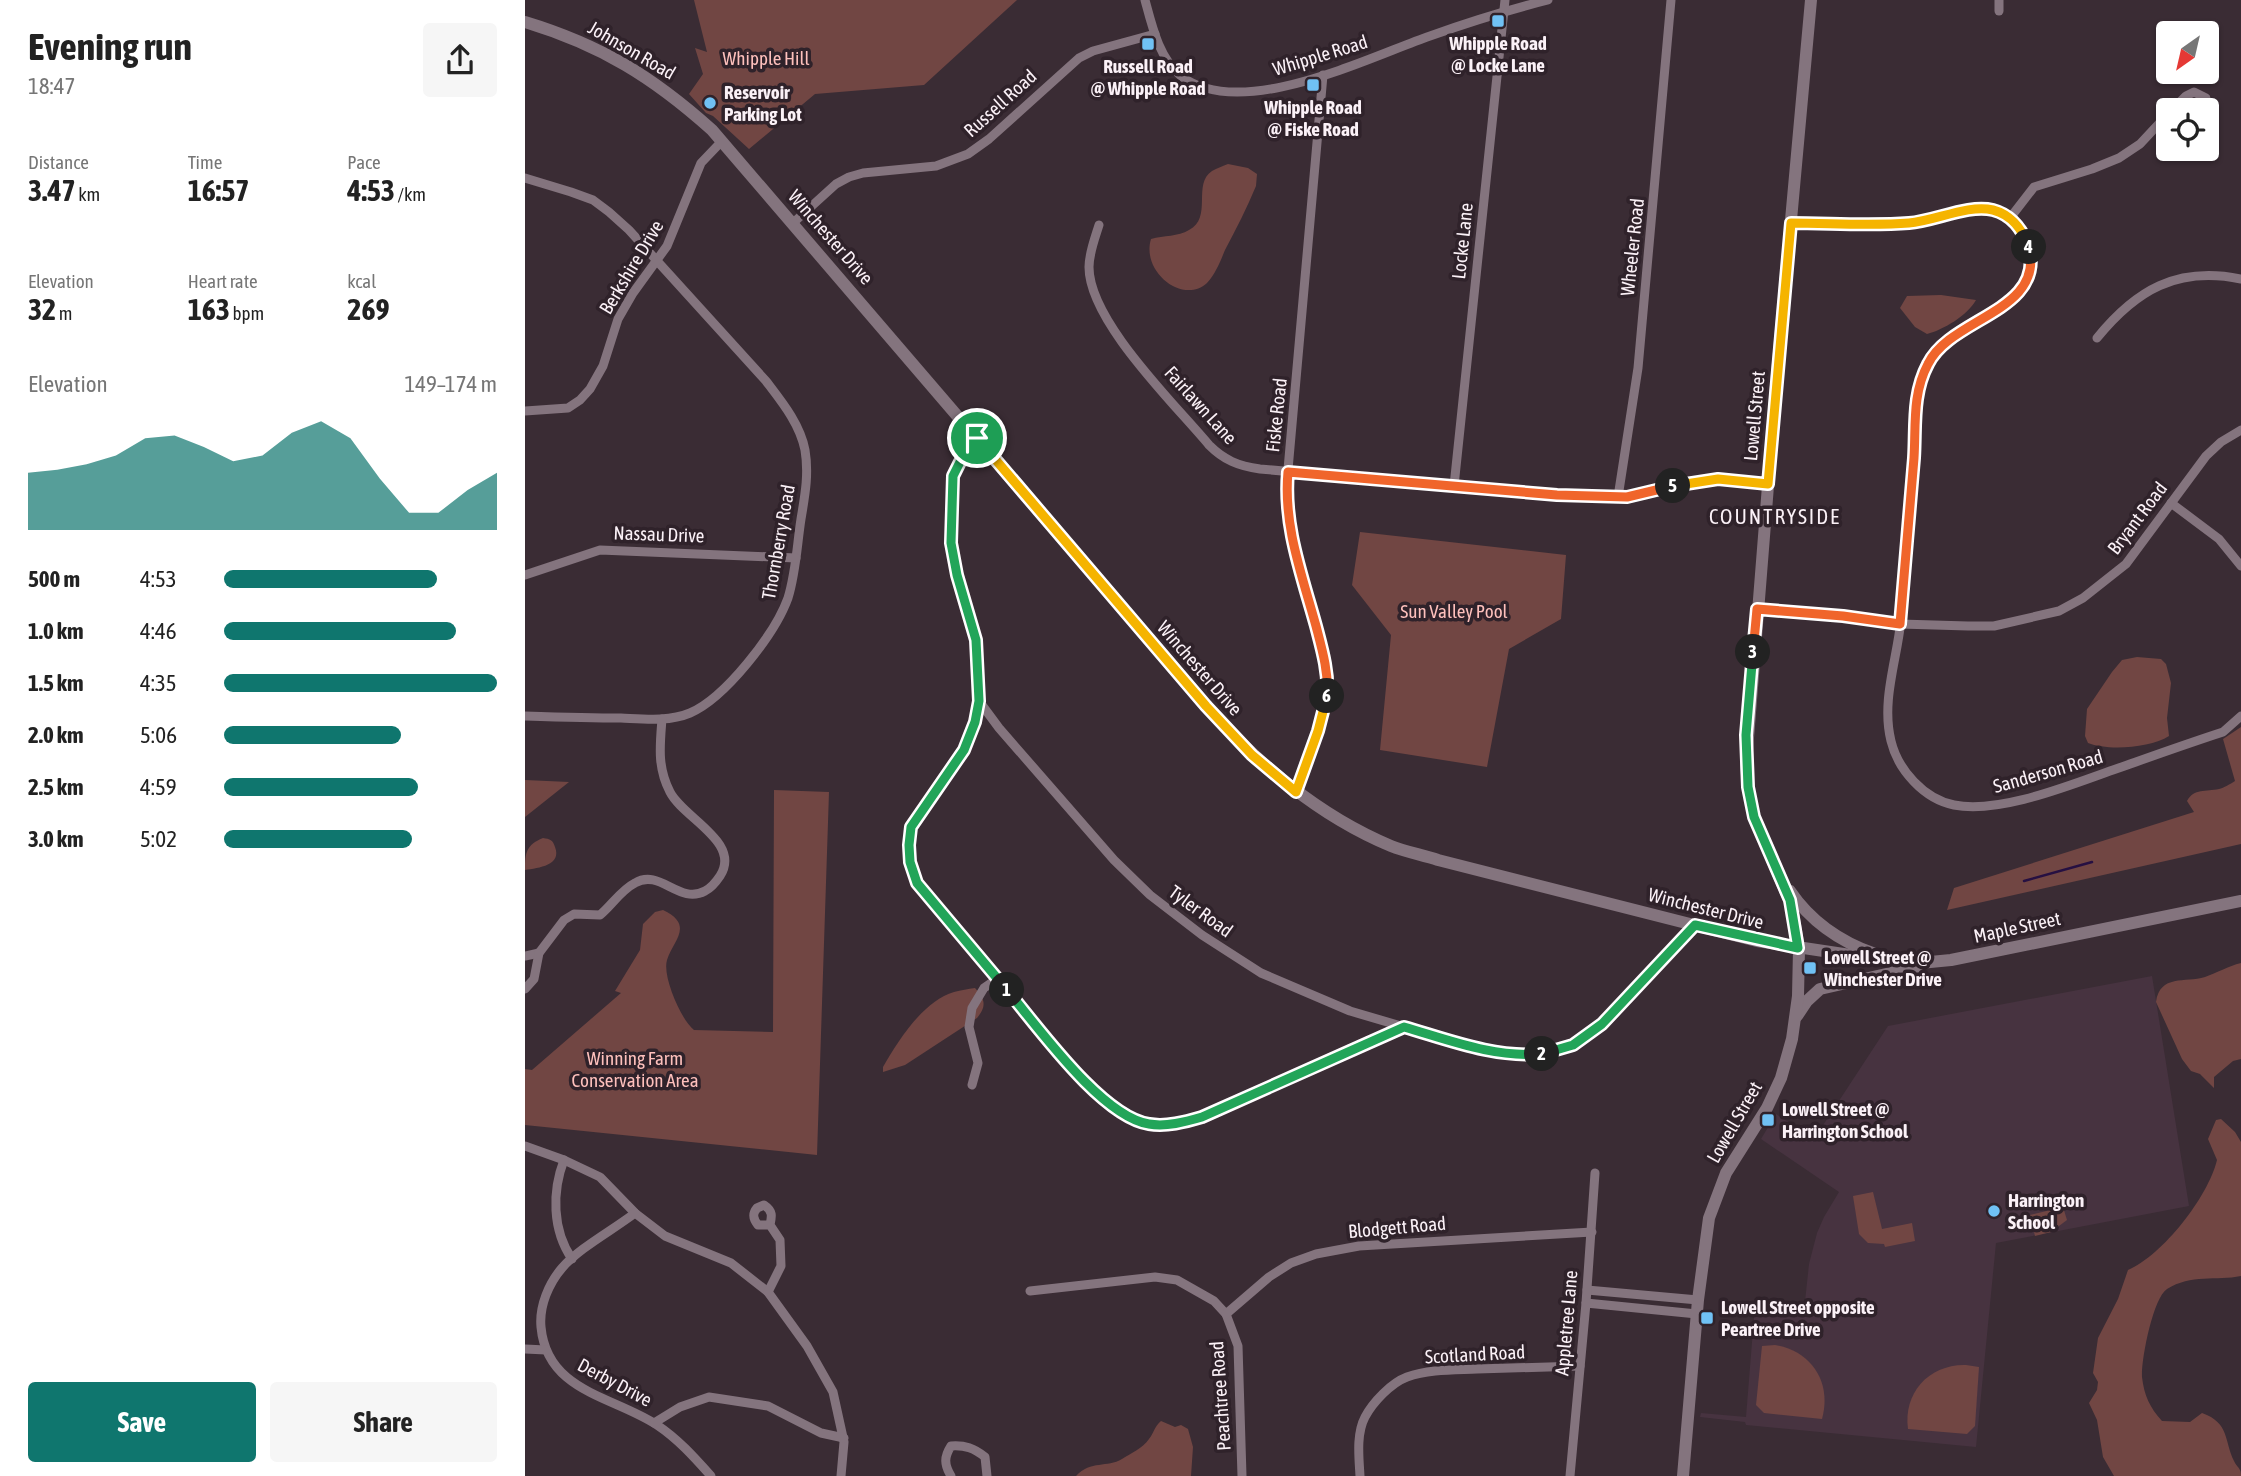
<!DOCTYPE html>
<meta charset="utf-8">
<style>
body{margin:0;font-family:"Asap Condensed",sans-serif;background:#f6f6f6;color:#222;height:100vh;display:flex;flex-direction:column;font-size:26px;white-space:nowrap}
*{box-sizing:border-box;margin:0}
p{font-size:23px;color:#767676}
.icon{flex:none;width:38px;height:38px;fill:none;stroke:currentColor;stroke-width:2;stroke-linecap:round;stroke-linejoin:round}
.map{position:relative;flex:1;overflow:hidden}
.drawer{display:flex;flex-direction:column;background:#fff;width:525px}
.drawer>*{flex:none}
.needle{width:46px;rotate:214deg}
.fabs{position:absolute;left:1631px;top:21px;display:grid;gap:14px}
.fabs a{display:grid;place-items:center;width:63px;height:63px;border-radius:7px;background:#fff;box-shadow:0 2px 5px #0004;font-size:35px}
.pin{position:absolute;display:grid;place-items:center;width:60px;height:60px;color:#fff;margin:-30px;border:4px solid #fff;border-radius:50%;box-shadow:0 2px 7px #0007}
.km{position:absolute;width:35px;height:35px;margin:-18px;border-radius:50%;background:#222;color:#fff;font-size:19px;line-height:35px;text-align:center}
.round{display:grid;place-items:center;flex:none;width:74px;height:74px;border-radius:7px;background:#f6f6f6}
.summary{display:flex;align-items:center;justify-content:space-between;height:119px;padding:0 28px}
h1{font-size:38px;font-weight:700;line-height:52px}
.figures{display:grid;grid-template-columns:repeat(3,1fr);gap:10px;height:119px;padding:7px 28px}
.figures div{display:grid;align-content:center}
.figures b{font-size:30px;font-weight:700}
.figures small{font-size:19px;font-weight:400}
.figures p{font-size:19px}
.chart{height:196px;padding:14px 28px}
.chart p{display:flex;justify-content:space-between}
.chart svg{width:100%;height:126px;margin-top:7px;fill:#0f766e;opacity:.7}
.button{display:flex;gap:14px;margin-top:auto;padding:14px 28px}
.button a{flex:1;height:80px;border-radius:7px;background:#0f766e;color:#fff;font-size:28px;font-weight:700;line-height:80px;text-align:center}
.button a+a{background:#f6f6f6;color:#222}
ul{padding:0 28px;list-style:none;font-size:23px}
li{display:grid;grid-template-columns:112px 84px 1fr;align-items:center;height:52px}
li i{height:18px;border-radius:9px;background:#0f766e}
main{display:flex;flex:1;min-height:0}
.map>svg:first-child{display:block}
</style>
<main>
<section class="drawer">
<div class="summary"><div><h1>Evening run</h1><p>18:47</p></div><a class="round"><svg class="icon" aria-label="share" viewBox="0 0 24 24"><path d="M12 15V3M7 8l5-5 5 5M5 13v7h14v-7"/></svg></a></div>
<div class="figures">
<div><p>Distance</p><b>3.47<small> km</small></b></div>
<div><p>Time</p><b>16:57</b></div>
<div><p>Pace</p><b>4:53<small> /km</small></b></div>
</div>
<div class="figures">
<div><p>Elevation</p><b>32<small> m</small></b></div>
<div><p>Heart rate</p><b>163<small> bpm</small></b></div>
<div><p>kcal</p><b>269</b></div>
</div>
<div class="chart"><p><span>Elevation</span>149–174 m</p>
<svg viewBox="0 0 160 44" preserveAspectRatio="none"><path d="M0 44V24L10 23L20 21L30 18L40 12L50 11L60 15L70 20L80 18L90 10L100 6L110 12L120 26L130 38L140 38L150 30L160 24V44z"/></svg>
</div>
<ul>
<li><b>500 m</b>4:53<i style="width:78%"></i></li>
<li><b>1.0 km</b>4:46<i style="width:85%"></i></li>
<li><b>1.5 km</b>4:35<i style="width:100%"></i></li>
<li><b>2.0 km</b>5:06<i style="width:65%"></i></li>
<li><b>2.5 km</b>4:59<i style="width:71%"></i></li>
<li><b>3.0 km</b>5:02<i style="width:69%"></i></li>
</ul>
<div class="button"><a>Save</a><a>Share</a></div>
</section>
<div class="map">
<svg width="1716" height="1476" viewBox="0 0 1716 1476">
<rect width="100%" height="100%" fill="#3a2c34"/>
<path fill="#473340" d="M1627,976L1664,1206L1471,1243L1451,1447L1221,1425L1220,1422L1175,1417L1176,1413L1221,1417L1230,1305L1279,1311L1284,1264L1292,1233L1299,1217L1314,1192L1236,1139L1251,1114L1289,1139L1363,1026Z"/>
<g fill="#714643">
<path d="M169,0H492L399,85L290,94L224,149L188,116L181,113L164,94L178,74L170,48L182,52Z"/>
<path d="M703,164L723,168L732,174L731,186C722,208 711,229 700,250C695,262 691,273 682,283C658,305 616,272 626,239C639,235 653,237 664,230C688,218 667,184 687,171C692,168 698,166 703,164Z"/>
<path d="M1416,295L1451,300C1443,315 1418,330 1402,334L1390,327L1375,308L1382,296Z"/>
<path d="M835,532L1041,555L1036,619L984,649L962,767L855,750L866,635L827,585Z"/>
<path d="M1612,657L1636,659L1641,664L1646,683L1642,718L1644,736C1625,748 1583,751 1563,743L1560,736L1562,709L1587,672L1597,660Z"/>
<path d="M1716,727V844L1422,910L1429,888L1669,812L1662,801C1669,788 1681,792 1694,789C1699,788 1705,784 1710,781L1698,739Z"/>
<path d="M0,780L44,782L0,817Z"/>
<path d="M249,790L304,792L292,1155L0,1125V1069L7,1070L96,993L90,991L115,950L118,924L130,912L138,910C170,925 148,941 142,960C137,976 156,1020 169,1030L248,1032Z"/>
<path d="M18,838C25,839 28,840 30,847C37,865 14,868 0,870C0,853 1,845 18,838Z"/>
<path d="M1716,963V1059L1708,1061L1689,1077V1088L1675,1074L1666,1071L1657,1059L1631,1002C1635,974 1660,983 1680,977C1692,973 1703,966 1716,963Z"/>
<path d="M450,988C460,999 462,1006 452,1018L380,1065L358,1072V1067C373,1041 398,1001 429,992C436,990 443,989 450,988Z"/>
<path d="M1696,1119L1710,1132L1716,1142V1276C1691,1281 1666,1274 1642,1289C1628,1298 1616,1360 1617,1377C1619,1395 1625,1408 1637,1421L1665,1422L1677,1413C1705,1423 1699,1441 1709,1461C1712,1468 1716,1467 1716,1476H1589L1578,1457L1572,1420L1564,1403L1572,1390L1573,1382L1568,1373L1573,1338L1593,1299L1603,1270C1638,1255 1683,1197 1692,1160L1683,1139L1691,1120Z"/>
<path d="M1348,1192L1357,1229L1387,1223L1390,1241L1360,1247L1359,1244L1343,1243L1334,1234L1328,1196Z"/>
<path d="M1538,1207L1542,1220L1526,1232L1510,1236L1505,1215Z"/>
<path d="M1250,1345C1287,1351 1307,1383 1297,1419L1239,1413L1231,1405L1237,1346Z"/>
<path d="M1441,1365L1454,1367L1450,1426L1442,1434L1383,1429C1378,1393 1404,1364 1441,1365Z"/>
<path d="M636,1421L650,1427L656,1425L663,1429L668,1447L666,1476H551C566,1460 582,1468 597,1459C605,1454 618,1448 624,1439C629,1433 629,1427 636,1421Z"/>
</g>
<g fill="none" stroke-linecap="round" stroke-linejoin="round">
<path stroke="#261042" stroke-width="2.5" d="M1499,881L1567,862"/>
<g stroke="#84747e" stroke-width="9">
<path d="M620,0C627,26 634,58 656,76C716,122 844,57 905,36C944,22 983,10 1023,0"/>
<path d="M1474,11V0"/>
<path d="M1647,110L1661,96L1669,92L1681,98L1682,111"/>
<path d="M0,178L46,192L68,200L84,212L104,230L241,381C257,402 275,424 280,450C284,474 280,495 276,519C272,545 271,572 263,598C250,634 200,698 165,713C144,722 118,719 96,718C64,718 32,717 0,716"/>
<path d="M1485,218L1509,187L1567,169L1594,158L1615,144L1643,114"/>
<path d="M268,223L311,184L324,177L338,173L411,166L443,154L464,139L554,58L568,51L630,34"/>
<path d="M1266,223C1305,223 1345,226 1383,223C1410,221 1442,204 1467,210C1487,215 1501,231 1505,251C1508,269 1500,287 1487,300C1480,307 1469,311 1460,316C1425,336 1406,348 1393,388C1389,409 1391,430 1389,451C1385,508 1381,564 1376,620C1372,660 1356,701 1366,741C1373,770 1399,799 1429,805C1475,814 1545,785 1588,770C1625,757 1661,744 1698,732L1716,716"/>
<path d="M574,225C570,238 564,253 564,267C564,321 649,403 684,445C699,460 713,466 735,469L1032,495L1102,497L1119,495L1157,483L1193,479L1243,484"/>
<path d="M1572,338C1611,290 1652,266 1716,279"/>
<path d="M0,411L43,408L55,400L65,389L78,366L93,319L108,293L142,246L176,163L197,141"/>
<path d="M452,437L438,456L428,476L426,543L451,640L454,701L474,728L589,860L625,895L677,935L736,973L825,1011L964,1052L994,1055L1016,1054L1048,1045L1078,1024L1170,925"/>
<path d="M929,486L980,0"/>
<path d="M1093,497L1113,368L1146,0"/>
<path d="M1646,503L1694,539L1716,566"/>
<path d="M0,575L75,550L271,558"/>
<path d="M1232,609L1318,616L1375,624L1443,626H1469L1534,611L1558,598L1601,564L1681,456L1696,442L1716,430"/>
<path d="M454,701C447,734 434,762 414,789C405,800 390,815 386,829C381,848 386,865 392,883L566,1089C606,1124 625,1131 677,1117L879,1027"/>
<path d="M771,792C782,762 802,720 803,688C803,665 794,641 788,619C777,577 765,536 761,492L798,75"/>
<path d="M0,956L14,953"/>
<path d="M0,989L9,979L14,953L39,920L49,914L75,915C87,905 96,890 110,883C135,868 154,905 180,891C186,888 191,882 195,876C217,842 158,818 145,792C132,767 135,745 137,719"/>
<path d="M447,1085L453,1063L444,1027L447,1008L459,988L472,979"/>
<path d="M0,1146L39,1160L75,1177L110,1213L140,1236L206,1263L243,1292L282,1346L308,1392L319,1442L316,1476"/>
<path d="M39,1160C27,1191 27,1230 47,1259"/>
<path d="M110,1213C88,1230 54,1248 37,1268C24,1283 14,1306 16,1327C22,1392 88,1396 132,1425C153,1439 169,1457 186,1476"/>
<path d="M1062,1290L1173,1300"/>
<path d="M505,1291L630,1277L652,1280L689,1301L701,1314L713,1346L717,1476"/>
<path d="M243,1292L256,1266L255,1240L245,1225H233C228,1219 227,1214 232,1208L239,1205C248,1211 247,1216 245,1225"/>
<path d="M1061,1303L1172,1314"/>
<path d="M701,1314L744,1277L766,1263L791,1254L834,1246L1067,1232"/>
<path d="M0,1349L21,1350"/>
<path d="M129,1423L155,1407L184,1397L243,1406L296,1433L319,1438"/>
<path d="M426,1476C419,1464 419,1457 426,1446C440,1445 449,1448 460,1457L462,1476"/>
<path d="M835,1476C834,1458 831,1434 840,1417C848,1402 866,1383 882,1377C904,1369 930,1370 952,1369C986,1368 1020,1367 1055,1366"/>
<path d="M1045,1476L1061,1303L1070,1173"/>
</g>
<g stroke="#84747e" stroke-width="12">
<path d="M0,22C76,45 128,77 187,130L681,706C735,765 792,815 866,846C881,852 898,855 913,860L1232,941L1365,961L1395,963L1426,960L1716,901"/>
<path d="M1265,891C1286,922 1316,942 1350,954"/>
<path d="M1272,1016L1282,1001L1295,989L1392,967"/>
<path d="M1158,1476L1173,1300L1184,1218L1201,1173L1242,1108L1256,1078L1267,1039L1273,996L1274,949L1267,907L1229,817L1223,787L1221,763L1251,385L1286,0"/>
</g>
</g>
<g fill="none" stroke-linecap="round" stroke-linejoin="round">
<defs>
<path id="split-1" d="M452,438L438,456L428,476L426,543L432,575L451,640L454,701L450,722L439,750L386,827L384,845L385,862L392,883L482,990"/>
<path id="split-2" d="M482,990C513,1027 577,1117 624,1124C641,1127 660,1122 677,1117L879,1027C924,1040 969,1058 1017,1054"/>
<path id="split-3" d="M1017,1054L1048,1045L1077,1024L1170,925L1273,948L1265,900L1229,817L1223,787L1221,735L1228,652"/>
<path id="split-4" d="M1228,652L1232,609L1318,616L1375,624C1380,569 1384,513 1389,458C1391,426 1387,394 1403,364C1426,317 1520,312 1504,247"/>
<path id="split-5" d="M1148,486L1193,479L1243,484L1266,223C1305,223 1345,226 1384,223C1410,221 1443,204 1468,210C1487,215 1497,229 1504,247"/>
<path id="split-6" d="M802,696C804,673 797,649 791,626C777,575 758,525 763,472L1032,495L1102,497L1148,486"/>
<path id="split-7" d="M452,438L681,706L727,755L771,792L793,731L802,696"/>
</defs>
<use href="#split-1" stroke="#fff" stroke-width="14"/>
<use href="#split-2" stroke="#fff" stroke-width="14"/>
<use href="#split-3" stroke="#fff" stroke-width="14"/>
<use href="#split-4" stroke="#fff" stroke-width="14"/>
<use href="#split-5" stroke="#fff" stroke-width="14"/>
<use href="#split-6" stroke="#fff" stroke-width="14"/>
<use href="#split-7" stroke="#fff" stroke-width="14"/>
<use href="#split-1" stroke="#22a559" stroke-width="9"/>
<use href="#split-2" stroke="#22a559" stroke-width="9"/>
<use href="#split-3" stroke="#22a559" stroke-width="9"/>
<use href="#split-4" stroke="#f0652b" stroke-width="9"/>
<use href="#split-5" stroke="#f5b400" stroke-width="9"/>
<use href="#split-6" stroke="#f0652b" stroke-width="9"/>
<use href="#split-7" stroke="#f5b400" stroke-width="9"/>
</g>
<g fill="#70c1f4" stroke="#2f222a" stroke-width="2.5">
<rect x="966" y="14" width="14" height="14" rx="3.5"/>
<rect x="616" y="37" width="14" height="14" rx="3.5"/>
<rect x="781" y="78" width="14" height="14" rx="3.5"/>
<circle cx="185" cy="103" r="7"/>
<rect x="1278" y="961" width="14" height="14" rx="3.5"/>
<rect x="1236" y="1113" width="14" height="14" rx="3.5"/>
<circle cx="1469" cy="1211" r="7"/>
<rect x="1175" y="1311" width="14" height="14" rx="3.5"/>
</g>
<g text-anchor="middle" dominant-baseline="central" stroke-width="7" stroke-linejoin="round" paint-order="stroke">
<g font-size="19" font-weight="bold" fill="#fbf1f7" stroke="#2f222a" text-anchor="start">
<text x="973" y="43" text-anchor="middle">Whipple Road<tspan x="973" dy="22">@ Locke Lane</tspan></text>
<text x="623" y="66" text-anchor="middle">Russell Road<tspan x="623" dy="22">@ Whipple Road</tspan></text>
<text x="199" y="92">Reservoir<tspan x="199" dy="22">Parking Lot</tspan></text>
<text x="788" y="107" text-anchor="middle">Whipple Road<tspan x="788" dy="22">@ Fiske Road</tspan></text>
<text x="1299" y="957">Lowell Street @<tspan x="1299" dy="22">Winchester Drive</tspan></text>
<text x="1257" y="1109">Lowell Street @<tspan x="1257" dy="22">Harrington School</tspan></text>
<text x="1483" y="1200">Harrington<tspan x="1483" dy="22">School</tspan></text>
<text x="1196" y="1307">Lowell Street opposite<tspan x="1196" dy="22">Peartree Drive</tspan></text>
</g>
<g font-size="19" fill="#fbf1f7" stroke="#2f222a">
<text transform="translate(107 50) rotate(30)">Johnson Road</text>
<text transform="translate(795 55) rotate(-17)">Whipple Road</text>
<text transform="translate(475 103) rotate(-42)">Russell Road</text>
<text transform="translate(306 237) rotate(49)">Winchester Drive</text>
<text transform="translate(937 241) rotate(-84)">Locke Lane</text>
<text transform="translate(1107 247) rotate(-84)">Wheeler Road</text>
<text transform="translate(106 267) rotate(-59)">Berkshire Drive</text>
<text transform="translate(676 405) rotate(48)">Fairlawn Lane</text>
<text transform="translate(751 415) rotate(-84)">Fiske Road</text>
<text transform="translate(1229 416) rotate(-85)">Lowell Street</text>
<text transform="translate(1612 518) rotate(-53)">Bryant Road</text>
<text transform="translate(134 534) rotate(2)">Nassau Drive</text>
<text transform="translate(253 542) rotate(-80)">Thornberry Road</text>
<text transform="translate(675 668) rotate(49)">Winchester Drive</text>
<text transform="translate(1523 771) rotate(-16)">Sanderson Road</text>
<text transform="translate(1181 908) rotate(14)">Winchester Drive</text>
<text transform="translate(676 911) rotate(36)">Tyler Road</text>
<text transform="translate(1492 927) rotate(-12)">Maple Street</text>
<text transform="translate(1209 1122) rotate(-60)">Lowell Street</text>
<text transform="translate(872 1227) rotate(-5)">Blodgett Road</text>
<text transform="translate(1041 1323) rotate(-85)">Appletree Lane</text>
<text transform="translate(950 1354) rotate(-3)">Scotland Road</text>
<text transform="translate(90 1382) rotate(28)">Derby Drive</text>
<text transform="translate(695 1396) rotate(-94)">Peachtree Road</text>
</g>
<g font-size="19" fill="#fec0bc" stroke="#2f222a">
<text x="241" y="58">Whipple Hill</text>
<text x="929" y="611">Sun Valley Pool</text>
<text x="110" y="1058">Winning Farm<tspan x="110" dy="22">Conservation Area</tspan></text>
</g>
<g font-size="21" letter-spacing="2" fill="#fbf1f7" stroke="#2f222a">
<text x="1250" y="516">COUNTRYSIDE</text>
</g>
</g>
</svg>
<div class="fabs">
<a><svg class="needle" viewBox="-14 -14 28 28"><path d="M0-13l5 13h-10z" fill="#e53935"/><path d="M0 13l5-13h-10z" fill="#767676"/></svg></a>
<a><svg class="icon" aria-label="locate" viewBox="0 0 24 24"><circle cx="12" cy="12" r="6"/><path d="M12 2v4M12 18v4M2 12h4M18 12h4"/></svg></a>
</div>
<div class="pin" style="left:452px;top:438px;background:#1e9e55"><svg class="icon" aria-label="arrive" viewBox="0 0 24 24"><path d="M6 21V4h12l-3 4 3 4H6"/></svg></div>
<b class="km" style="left:482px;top:990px">1</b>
<b class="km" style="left:1017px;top:1054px">2</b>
<b class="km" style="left:1228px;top:652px">3</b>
<b class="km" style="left:1504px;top:247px">4</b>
<b class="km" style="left:1148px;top:486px">5</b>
<b class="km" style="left:802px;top:696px">6</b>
</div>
</main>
